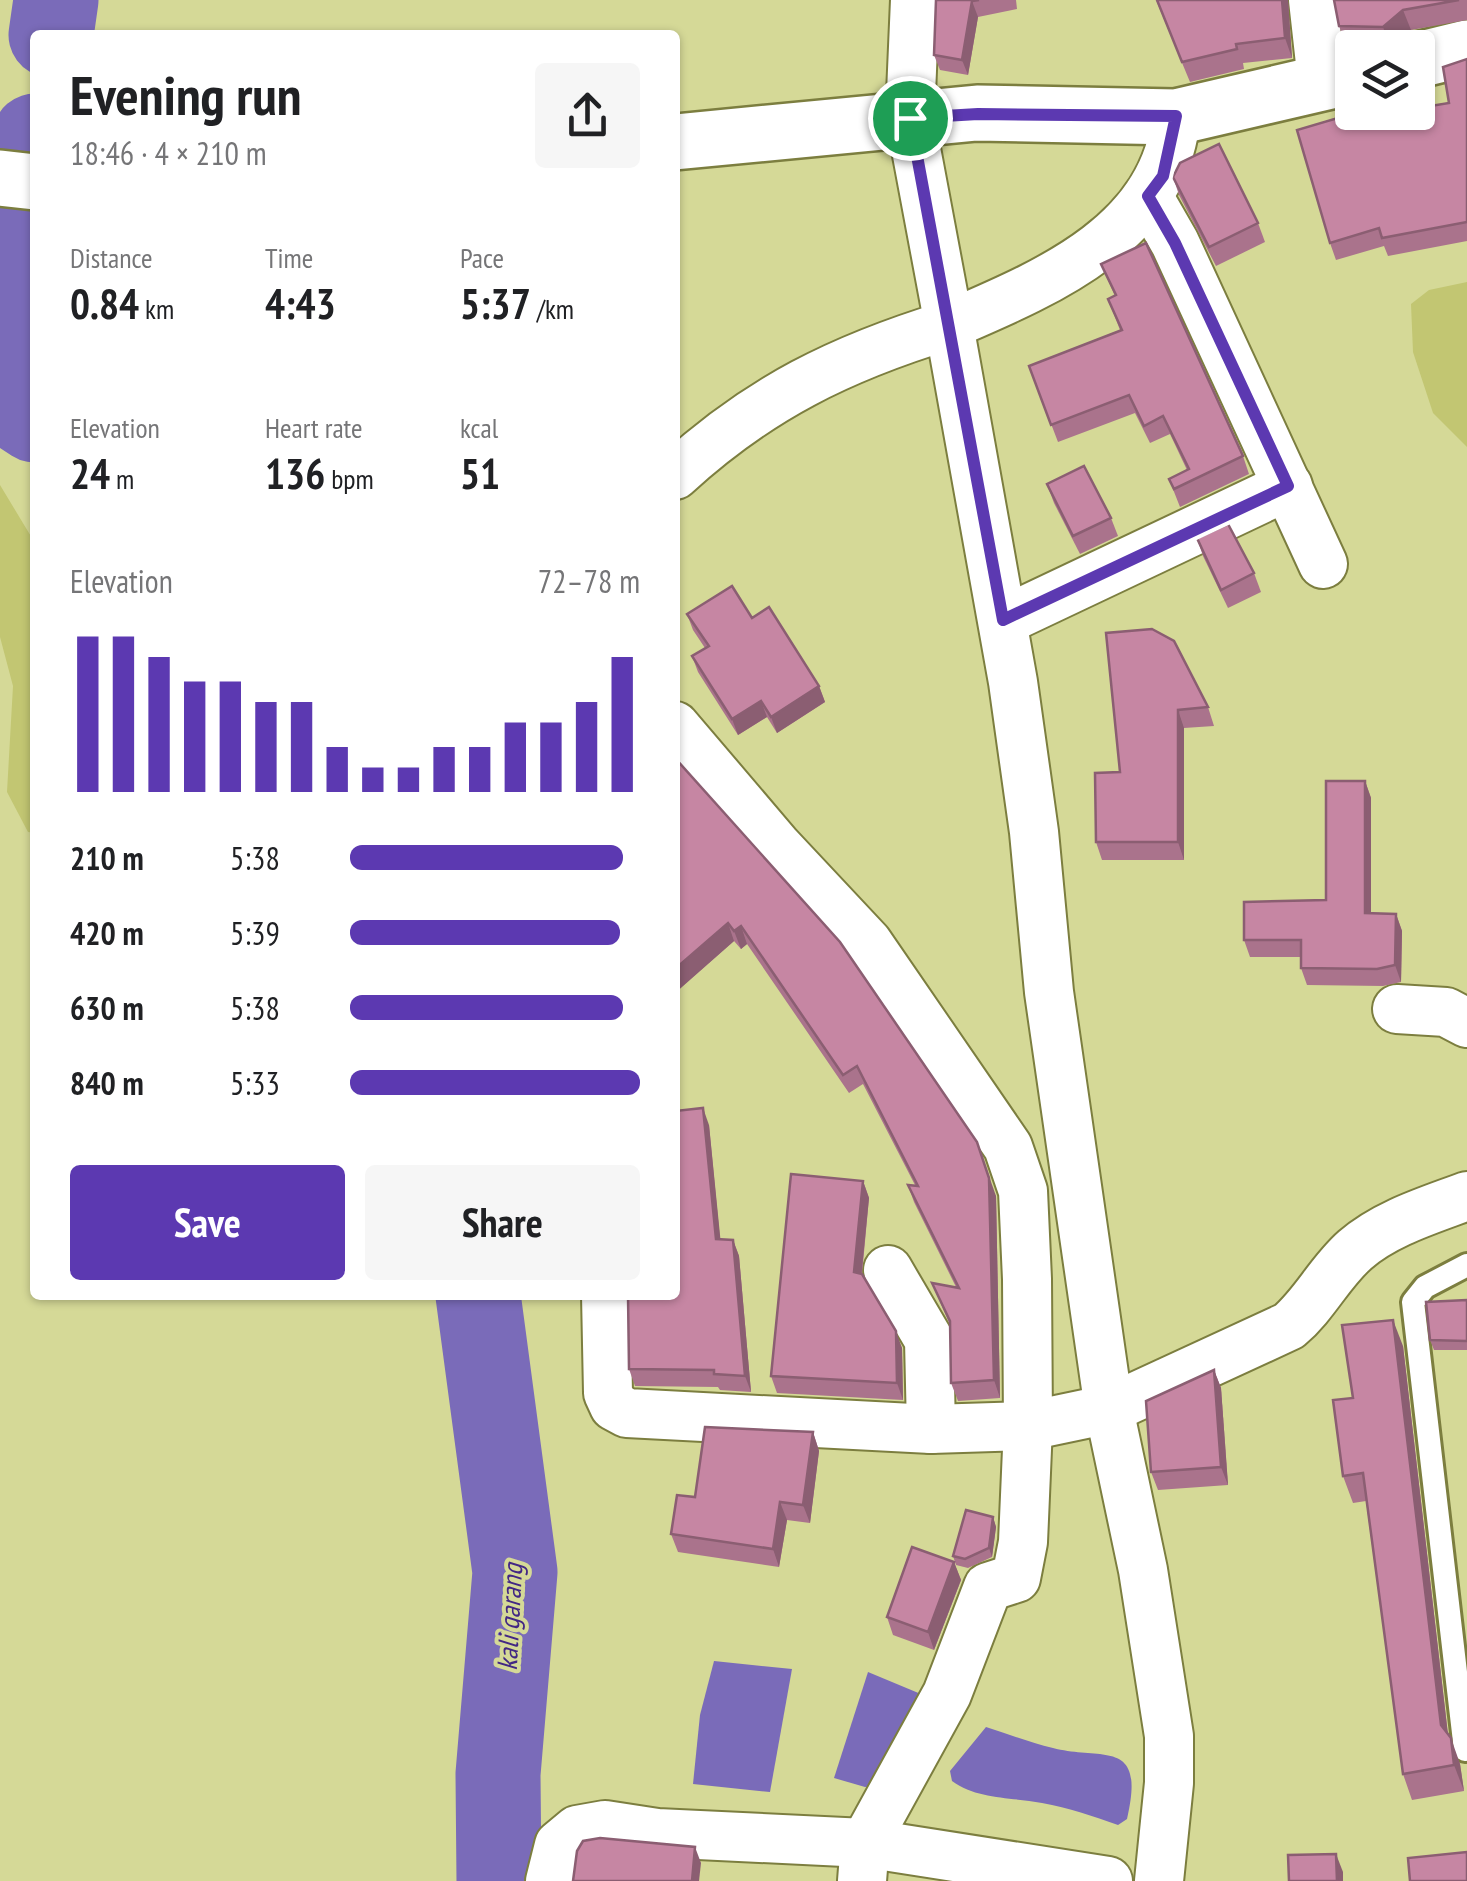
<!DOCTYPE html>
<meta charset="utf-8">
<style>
body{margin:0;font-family:"PT Sans Narrow",sans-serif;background:#f6f6f6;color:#202124;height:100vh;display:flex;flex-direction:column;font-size:38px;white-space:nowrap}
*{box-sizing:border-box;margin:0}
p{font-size:32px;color:#757577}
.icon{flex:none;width:55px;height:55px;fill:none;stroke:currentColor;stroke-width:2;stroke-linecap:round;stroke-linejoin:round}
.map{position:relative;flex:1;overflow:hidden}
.side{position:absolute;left:30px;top:30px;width:650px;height:1270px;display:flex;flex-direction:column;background:#fff;border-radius:10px;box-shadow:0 2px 8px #0004}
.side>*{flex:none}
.buttons{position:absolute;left:1335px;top:30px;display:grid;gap:20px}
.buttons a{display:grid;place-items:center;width:100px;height:100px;border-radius:10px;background:#fff;box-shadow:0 2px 8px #0004;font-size:50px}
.pin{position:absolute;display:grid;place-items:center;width:85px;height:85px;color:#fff;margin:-42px;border:5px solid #fff;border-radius:50%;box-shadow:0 2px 10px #0007}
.round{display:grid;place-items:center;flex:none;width:105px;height:105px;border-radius:10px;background:#f6f6f6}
.head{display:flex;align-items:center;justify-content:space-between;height:170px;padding:0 40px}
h1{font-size:55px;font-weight:600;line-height:75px}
.figures{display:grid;grid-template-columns:repeat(3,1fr);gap:15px;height:170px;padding:10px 40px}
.figures div{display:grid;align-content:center}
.figures b{font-size:42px;font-weight:600}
.figures small{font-size:28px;font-weight:400}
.figures p{font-size:28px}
.chart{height:280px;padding:20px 40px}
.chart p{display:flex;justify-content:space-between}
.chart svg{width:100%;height:180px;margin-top:10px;stroke:#5c39b1;stroke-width:6}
.action{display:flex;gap:20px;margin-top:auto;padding:20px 40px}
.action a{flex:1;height:115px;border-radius:10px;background:#5c39b1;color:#fff;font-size:40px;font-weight:600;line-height:115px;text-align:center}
.action a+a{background:#f6f6f6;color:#202124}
ul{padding:0 40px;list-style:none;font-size:32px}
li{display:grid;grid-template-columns:160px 120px 1fr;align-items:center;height:75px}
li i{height:25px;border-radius:12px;background:#5c39b1}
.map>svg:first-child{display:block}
</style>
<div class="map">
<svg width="1467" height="1881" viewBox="0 0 1467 1881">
<rect width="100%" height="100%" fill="#d5d997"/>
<g fill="#c2c672">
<path d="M1467,282V447L1433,413L1413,352L1411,304L1429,290Z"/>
<path d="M0,485L35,543V833L28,832L7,792L13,686L0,637Z"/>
</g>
<g fill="#7a6bb9">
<path d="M714,1661L792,1669L770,1792L693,1784L700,1715Z"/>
<path d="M868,1672L928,1697L877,1786L865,1787L834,1778Z"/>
<path d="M986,1727C1008,1734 1031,1743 1053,1748C1103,1761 1146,1737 1127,1819L1118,1825C1093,1816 1069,1808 1042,1803C1012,1797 978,1800 952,1781L950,1771Z"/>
</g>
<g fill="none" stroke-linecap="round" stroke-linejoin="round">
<g stroke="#7a6bb9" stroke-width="85">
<path d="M51,35L56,0"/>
<path d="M35,136L15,407L35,420"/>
<path d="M478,1295L515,1572L498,1774L499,1881"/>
</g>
<defs>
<path id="lane" d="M1465,1750L1413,1302L1425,1287L1467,1265"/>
<g id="street">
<path d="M1313,0L1322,81"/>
<path d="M1148,196L1175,243L1323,564"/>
<path d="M675,475C759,398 841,358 949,325L910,117L915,0"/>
<path d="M1003,621L1288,486"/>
<path d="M675,726L778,847L868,943L1008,1147L1023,1191L1027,1279L1028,1426L1023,1542L1016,1578L988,1587L947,1694L865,1843L862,1881"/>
<path d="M1397,1009L1446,1012L1467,1023"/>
<path d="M888,1270L929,1340L931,1429"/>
<path d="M606,1295L608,1393L614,1406L627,1413L931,1429L1028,1426L1109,1409L1289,1326C1315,1304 1329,1273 1355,1250C1386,1223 1430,1210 1467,1196"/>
<path d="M550,1881L559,1845L577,1830L605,1825L657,1833L865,1843L1108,1881"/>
<path d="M1159,1881L1169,1783V1736L1143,1570L1109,1409L1049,992L1034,832L1013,682L949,325C1044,284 1165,235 1176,117"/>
</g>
<g id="secondary">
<path d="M1418,60L1467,48"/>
<path d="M675,142L977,113L1176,117L1352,76"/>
<path d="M0,178L35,182"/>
</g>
</defs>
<use href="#lane" stroke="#7c7e3f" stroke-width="28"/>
<use href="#street" stroke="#7c7e3f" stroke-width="52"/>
<use href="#secondary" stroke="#7c7e3f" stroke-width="60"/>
<use href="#lane" stroke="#fff" stroke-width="22"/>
<use href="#street" stroke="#fff" stroke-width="48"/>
<use href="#secondary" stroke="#fff" stroke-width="55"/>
</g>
<g fill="#aa738c">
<path d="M936,0H1016L1017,9L978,17L968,75L940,70L934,55Z"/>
<path d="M1156,0H1288L1292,58L1243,63L1244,69L1190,82Z"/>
<path d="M1334,0H1467V20L1411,30L1390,47L1346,45L1339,26Z"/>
<path d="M1467,59V241L1388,256L1384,246L1336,260L1330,243L1342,122L1449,103Z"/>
<path d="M1173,177L1258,223L1265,242L1216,266L1179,195Z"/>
<path d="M1101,264L1243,456L1249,474L1180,507L1169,479L1187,470L1170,434L1150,443L1135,413L1058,442L1029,366L1120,330L1108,299L1115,296Z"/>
<path d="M1047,484L1111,518L1118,536L1080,554L1054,503Z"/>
<path d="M1197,538L1254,573L1261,592L1228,608L1203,556Z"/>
<path d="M687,614L752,618L819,686L825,702L777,733L767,717L738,735L698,672L692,656L705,648L693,630Z"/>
<path d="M1106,633L1208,707L1214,726L1184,728V860H1102L1096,842L1120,772Z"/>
<path d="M675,758L996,1196L1000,1398L958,1401L951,1383L950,1325L932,1283L956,1287L914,1202L908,1185H915L863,1084L849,1093L747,944L741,949L734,941L675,993Z"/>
<path d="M1365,781L1371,798V914H1396L1402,931L1401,982L1383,986L1307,985L1301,968V957H1250L1244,940L1326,900Z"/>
<path d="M709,1125L720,1239L733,1240L739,1256L751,1392L720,1390L718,1387L635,1386L629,1369Z"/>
<path d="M863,1181L869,1198L862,1274L902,1348L903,1400L777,1393L771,1376Z"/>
<path d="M1467,1300V1350H1434L1430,1340Z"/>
<path d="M1403,1346L1448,1735L1460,1764L1464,1791L1412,1800L1403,1774L1366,1501L1353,1503L1343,1476L1353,1398Z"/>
<path d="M1214,1370L1221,1388L1228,1485L1158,1490L1151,1472Z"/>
<path d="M813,1432L819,1451L810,1523L787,1520L779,1567L678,1552L671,1534L695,1497Z"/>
<path d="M993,1517L996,1527L992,1557L968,1568L956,1565L953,1556Z"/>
<path d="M954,1562L961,1580L934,1650L893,1635L887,1617Z"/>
</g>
<g fill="#8b5e72">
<path d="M1282,0H1288L1292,58L1285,38Z"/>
<path d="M972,1L978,17L968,75L962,60Z"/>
<path d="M1403,10L1411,30L1390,47L1383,27Z"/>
<path d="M819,686L825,702L777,733L771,717Z"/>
<path d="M761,701L767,717L738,735L732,719Z"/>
<path d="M1178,710L1184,728V860L1178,842Z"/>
<path d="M1365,781L1371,798V930L1365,913Z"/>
<path d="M1396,914L1402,931L1401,982L1395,965Z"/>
<path d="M728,923L734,941L675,993V969Z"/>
<path d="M741,926L747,944L741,949L734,931Z"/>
<path d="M703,1108L709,1125L722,1255L716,1239Z"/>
<path d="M977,1142L996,1196L1000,1398L994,1380Z"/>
<path d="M863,1181L869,1198L860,1289L854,1272Z"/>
<path d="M733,1240L739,1256L751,1392L745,1376Z"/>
<path d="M1393,1320L1403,1346L1450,1752L1441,1725Z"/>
<path d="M896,1331L902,1348L903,1400L897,1383Z"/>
<path d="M1214,1370L1221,1388L1228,1485L1221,1467Z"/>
<path d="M813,1432L819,1451L810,1523L803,1505Z"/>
<path d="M780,1502L787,1520L779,1567L773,1549Z"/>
<path d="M993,1517L996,1527L992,1557L989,1548Z"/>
<path d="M954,1562L961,1580L934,1650L928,1632Z"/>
<path d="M1451,1738L1460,1764L1464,1791L1454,1765Z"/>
<path d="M695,1847L701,1863L699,1881H692Z"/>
<path d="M1336,1854L1343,1872V1881H1337Z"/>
</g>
<g fill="#c686a3" stroke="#8b5e72" stroke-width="2.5">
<path d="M936,0H979L972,1L962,60L934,55Z"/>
<path d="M1157,0H1282L1285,38L1236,44L1237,49L1182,62Z"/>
<path d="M1334,0H1459L1403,10L1383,27L1339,26Z"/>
<path d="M1467,59V222L1382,238L1379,228L1330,243L1297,130L1341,117L1342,122L1395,112H1418V108L1449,103L1443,67Z"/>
<path d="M1219,144L1258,223L1209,247L1173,177L1180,163Z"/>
<path d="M1146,243L1243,456L1174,489L1169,479L1189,469L1163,416L1144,426L1129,395L1051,425L1029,366L1122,330L1108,299L1116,295L1101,264Z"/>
<path d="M1084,466L1111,518L1073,536L1047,484Z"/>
<path d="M1228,524L1254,573L1221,590L1197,538Z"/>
<path d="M732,586L752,618L769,607L819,686L771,717L761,701L732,719L692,656L709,646L687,614Z"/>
<path d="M1152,629L1174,641L1208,707L1178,710V842H1096L1095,773L1120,772L1106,633Z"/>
<path d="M675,758L840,942L977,1142L989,1178L994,1380L951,1383L950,1321L932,1283L959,1288L908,1185L918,1186L857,1066L843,1075L741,926L734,931L728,923L675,969Z"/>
<path d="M1326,781H1365V913L1396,914L1395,965L1377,969L1301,968V940H1244V902L1326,900Z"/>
<path d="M703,1108L716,1239L733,1240L745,1376L714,1374V1370L629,1369L628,1295H675V1111Z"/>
<path d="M791,1174L863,1181L854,1272L862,1274L896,1331L897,1383L771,1376Z"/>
<path d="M1467,1300V1341L1430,1340L1426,1302Z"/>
<path d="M1393,1320L1441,1725L1451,1738L1454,1765L1403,1774L1363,1473L1343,1476L1333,1400L1353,1398L1342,1325Z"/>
<path d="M1214,1370L1221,1467L1151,1472L1146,1401Z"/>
<path d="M705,1427L813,1432L803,1505L780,1502L773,1549L671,1534L677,1495L695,1497Z"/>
<path d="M966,1510L993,1517L989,1548L965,1559L953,1556Z"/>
<path d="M912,1547L954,1562L928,1632L887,1617Z"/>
<path d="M600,1838L695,1847L692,1881H573L577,1851L583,1841Z"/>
<path d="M1467,1852V1881H1410L1408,1858Z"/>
<path d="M1336,1854L1337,1881H1289L1288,1855Z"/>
</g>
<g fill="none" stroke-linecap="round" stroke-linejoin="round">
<defs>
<path id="route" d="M978,114L1176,116L1163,176L1148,196L1175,243L1288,486L1003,620L910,118Z"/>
</defs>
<use href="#route" stroke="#fff" stroke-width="20"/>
<use href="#route" stroke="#5c39b1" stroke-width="12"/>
</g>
<g text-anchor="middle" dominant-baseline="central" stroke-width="8" stroke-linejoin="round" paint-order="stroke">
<g font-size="28" font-style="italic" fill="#422784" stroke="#d5d997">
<text transform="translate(509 1617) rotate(-87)">kali garang</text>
</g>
</g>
</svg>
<div class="buttons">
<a><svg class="icon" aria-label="layers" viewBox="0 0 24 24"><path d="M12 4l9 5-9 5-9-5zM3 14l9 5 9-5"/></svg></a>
</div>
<div class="pin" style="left:910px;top:118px;background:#1e9e55"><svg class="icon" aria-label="arrive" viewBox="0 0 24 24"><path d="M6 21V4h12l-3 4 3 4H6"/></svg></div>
<section class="side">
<div class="head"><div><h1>Evening run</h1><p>18:46 · 4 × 210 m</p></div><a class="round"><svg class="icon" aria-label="share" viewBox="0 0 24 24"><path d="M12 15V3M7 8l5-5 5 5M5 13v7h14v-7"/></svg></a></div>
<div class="figures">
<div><p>Distance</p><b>0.84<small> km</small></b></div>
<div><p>Time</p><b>4:43</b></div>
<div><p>Pace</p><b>5:37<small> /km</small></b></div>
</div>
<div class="figures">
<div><p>Elevation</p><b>24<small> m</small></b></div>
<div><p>Heart rate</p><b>136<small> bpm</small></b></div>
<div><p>kcal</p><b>51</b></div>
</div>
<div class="chart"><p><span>Elevation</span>72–78 m</p>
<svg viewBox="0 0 160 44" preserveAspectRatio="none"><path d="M5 44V6M15 44V6M25 44V11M35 44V17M45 44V17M55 44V22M65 44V22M75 44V33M85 44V38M95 44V38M105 44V33M115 44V33M125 44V27M135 44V27M145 44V22M155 44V11"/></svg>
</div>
<ul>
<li><b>210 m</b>5:38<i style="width:94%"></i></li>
<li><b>420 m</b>5:39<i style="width:93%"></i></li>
<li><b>630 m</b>5:38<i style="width:94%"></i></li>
<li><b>840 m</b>5:33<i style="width:100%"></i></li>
</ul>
<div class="action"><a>Save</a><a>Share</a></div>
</section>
</div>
